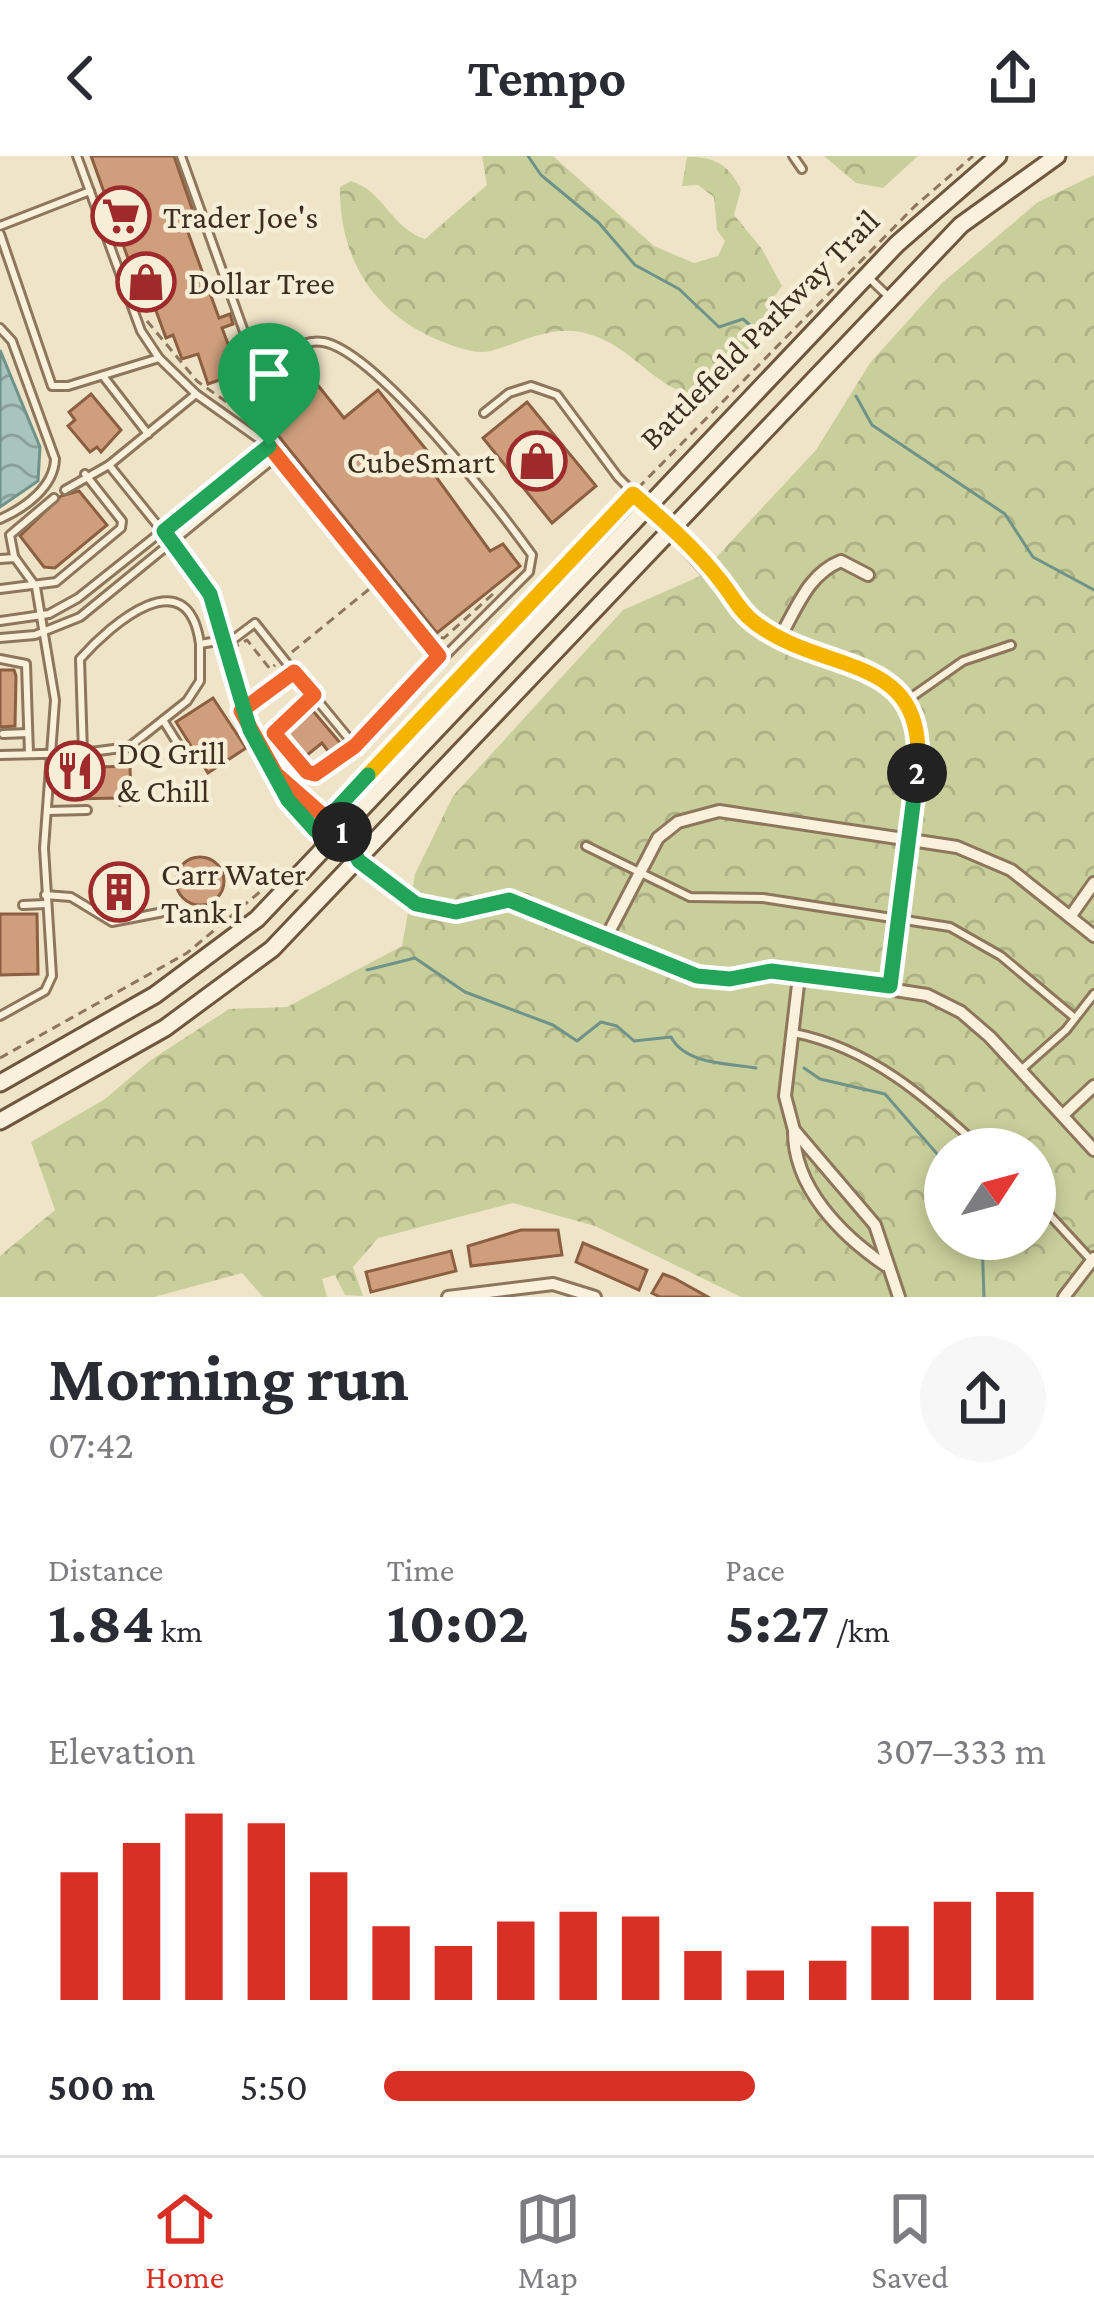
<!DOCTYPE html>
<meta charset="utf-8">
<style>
body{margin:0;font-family:"Crimson Pro",serif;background:#f7f7f7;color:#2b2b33;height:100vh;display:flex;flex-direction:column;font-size:45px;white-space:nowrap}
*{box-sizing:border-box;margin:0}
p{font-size:39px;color:#7c7c81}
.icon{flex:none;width:66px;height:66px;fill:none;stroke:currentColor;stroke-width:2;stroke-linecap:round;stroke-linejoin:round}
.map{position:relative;height:1141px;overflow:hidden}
.details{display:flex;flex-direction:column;background:#fff;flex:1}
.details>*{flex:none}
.needle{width:78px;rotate:54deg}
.controls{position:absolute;left:924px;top:972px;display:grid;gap:24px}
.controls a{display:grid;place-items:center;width:132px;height:132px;border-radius:50%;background:#fff;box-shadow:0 6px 18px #0003;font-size:60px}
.pin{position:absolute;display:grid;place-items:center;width:102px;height:102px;color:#fff;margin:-123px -51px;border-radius:50% 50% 50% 0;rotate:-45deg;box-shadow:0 0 12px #0007}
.pin .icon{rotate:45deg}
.km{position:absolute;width:60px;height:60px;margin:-30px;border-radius:50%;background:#222;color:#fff;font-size:33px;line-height:60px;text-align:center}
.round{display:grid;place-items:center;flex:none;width:126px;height:126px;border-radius:63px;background:#f7f7f7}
.summary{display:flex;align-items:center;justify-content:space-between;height:204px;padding:0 48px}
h1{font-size:66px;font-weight:700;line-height:90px}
.stats{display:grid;grid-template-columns:repeat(3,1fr);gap:18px;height:204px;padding:12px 48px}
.stats div{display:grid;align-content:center}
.stats b{font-size:60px;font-weight:700}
.stats small{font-size:33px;font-weight:400}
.stats p{font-size:33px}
.chart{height:336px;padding:24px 48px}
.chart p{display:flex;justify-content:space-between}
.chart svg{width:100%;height:216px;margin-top:12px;stroke:#d93025;stroke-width:6}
ul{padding:0 48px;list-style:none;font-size:39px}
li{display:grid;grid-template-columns:192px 144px 1fr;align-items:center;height:90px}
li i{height:30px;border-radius:15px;background:#d93025}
header{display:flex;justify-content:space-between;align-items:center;height:156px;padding:0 48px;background:#fff;font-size:54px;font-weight:700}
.tabs{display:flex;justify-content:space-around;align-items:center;height:168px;border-top:3px solid #e1e1e2;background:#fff;font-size:33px;color:#7c7c81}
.tabs a{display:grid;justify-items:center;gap:6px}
.tabs .current{color:#d93025}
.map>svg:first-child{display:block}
</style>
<header><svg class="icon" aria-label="back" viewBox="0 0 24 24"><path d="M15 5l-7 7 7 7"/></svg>Tempo<svg class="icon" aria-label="share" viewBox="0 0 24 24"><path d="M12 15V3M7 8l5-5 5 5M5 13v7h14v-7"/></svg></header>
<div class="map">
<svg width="1094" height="1141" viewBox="0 0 1094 1141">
<defs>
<pattern id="forest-crowns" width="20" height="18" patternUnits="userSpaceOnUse" patternTransform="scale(3)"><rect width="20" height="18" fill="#c9cf9b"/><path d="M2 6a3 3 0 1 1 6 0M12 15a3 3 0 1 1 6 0" fill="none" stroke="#aeb285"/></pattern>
<pattern id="water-waves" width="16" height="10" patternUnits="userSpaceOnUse" patternTransform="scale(3)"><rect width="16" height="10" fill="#a9c4bc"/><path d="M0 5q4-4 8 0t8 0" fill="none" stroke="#8ba098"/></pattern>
</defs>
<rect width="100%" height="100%" fill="#f0e4c8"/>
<g fill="url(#forest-crowns)" fill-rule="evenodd">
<path d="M482,0H553L654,90L694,107L718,100L725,85L717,74L714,41L698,29L682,30L687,1C715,0 729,9 741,33L734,59L762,93L782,130C766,151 767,160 757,182C743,210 717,223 691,238C649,229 632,187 581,176C549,170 520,187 491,195C474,199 454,190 438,184C372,156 339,101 340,31L351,25C384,35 391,72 425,83L487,29Z"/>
<path d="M824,0H918L883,32L856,27Z"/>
<path d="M1094,19V1141H741L595,1070L513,1047L378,1082L353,1111L363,1140L345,1139L335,1119L322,1123L327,1141H263L242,1117L154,1141H0V1100L55,1054L31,986L105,943L151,904L229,853L287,851L402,790L415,718L453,640L623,454L698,421L816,294L870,207L942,127L1038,46ZM945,993H1035V1083H945Z"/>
</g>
<path fill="url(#water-waves)" stroke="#6f938a" stroke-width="3" d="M0,194L40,291L38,325L0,351Z"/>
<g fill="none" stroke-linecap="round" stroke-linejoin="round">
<g stroke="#6f938a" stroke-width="3">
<path d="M528,0L541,19L599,67L635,109L679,133L719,171L743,163L759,177"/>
<path d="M856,240L872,269L1005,358L1033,401L1094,434"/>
<path d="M367,814L415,802L465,836L553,869L577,885L601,866L617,870L634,885L671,881C686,909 728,907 756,912"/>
<path d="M804,912L820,923L885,938L945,1007"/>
<path d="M982,1083L984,1141"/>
</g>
</g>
<g fill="#cf9f7d" stroke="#8d5f41" stroke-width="3">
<path d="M91,0H174L196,64L185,68L219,162L230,158L233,168L222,172L239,217L208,228L198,198L182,203L173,179L166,182L155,152L147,155Z"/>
<path d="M301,208L344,262L378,234L433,302L426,307L490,395L503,388L520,410L437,477L252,247L274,229L269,223L280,215L285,221Z"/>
<path d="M91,238L121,274L101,296L97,291L90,296L68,270L75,264L69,256Z"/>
<path d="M527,246L596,330L552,367L483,282Z"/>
<path d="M79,335L107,369L55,412L44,411L20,380L61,340Z"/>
<path d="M0,514H14L16,520L15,570L0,571Z"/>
<path d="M213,542L246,592L208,617L176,566Z"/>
<path d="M313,555L342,589L330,598L322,587L306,600L289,582L287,576Z"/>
<path d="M130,610L131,648L120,649V642L70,643L69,612Z"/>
<circle cx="200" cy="725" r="24"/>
<circle cx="119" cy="734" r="25"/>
<path d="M0,758H37L38,818L0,819Z"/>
<path d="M521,1074H558L562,1099L471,1110L468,1090Z"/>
<path d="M583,1087L647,1114L639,1134L576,1106Z"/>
<path d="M451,1095L456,1115L371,1136L366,1116Z"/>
<path d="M663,1118L674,1122L708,1141H660L652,1137Z"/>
</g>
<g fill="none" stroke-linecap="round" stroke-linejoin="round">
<defs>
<g id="lane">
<path d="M77,0L141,175L159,202L196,238L269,290L439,500"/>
<path d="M181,0L252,198L263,208C284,202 300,182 323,186C376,195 498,352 532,399L529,416L355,590L294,516L241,555"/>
<path d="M793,0L802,13"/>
<path d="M0,70L90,35"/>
<path d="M0,78L52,230H68L159,202"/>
<path d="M869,122L890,142"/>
<path d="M0,172L12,185L55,303C54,331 25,352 0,363"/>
<path d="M103,220L148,278"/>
<path d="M484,257L509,237L531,230L557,239L618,321L668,372"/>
<path d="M109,309L205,428L241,555L288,644L330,689L355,703"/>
<path d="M65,334L109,309L196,238"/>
<path d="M14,400L10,379L54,342"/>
<path d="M0,403L15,402L36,431L55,544L44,692L52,820L45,835L0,860"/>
<path d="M0,433L56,426L121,372L122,365L85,318"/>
<path d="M0,465L49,458L78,442L269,290"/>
<path d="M0,482L35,479L80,461L277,300"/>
<path d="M200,488V525L187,545L129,591L83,597L80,503C111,468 188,401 200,488L235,482L255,467L294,516"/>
<path d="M0,503L26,508L29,598"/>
<path d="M313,540L274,577L307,616H321L355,590"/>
<path d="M906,545L963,505L1011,489"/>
<path d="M163,564L178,588"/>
<path d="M3,578L28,577"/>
<path d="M0,599L83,597"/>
<path d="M279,620L330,664L357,701"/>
<path d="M47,655L87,654"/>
<path d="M586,690L690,741L763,742L950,771L1001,800L1075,862"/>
<path d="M45,739L71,741L112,766L174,754"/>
<path d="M23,749L46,748"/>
<path d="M794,877C870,892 927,942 982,993"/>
<path d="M1022,913L1066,874L1094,838"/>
<path d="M1035,1043L1092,1105"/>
</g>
<g id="street">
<path d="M671,375L752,465L796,493L883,522L909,547L921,584L890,830"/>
<path d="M780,481C797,452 808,418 841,405L868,419"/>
<path d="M359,705L416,748L456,756L509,744L697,820L731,823L771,815L927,839L961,856L990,881L1094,994"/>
<path d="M1070,761L1094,727"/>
<path d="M607,780L658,682L678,666L719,655L957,691L1011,714L1094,780"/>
<path d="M799,820L785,940L794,974L875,1069L899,1141"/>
<path d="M1063,959L1094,930"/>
<path d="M794,974C793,1031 841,1079 885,1109"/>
<path d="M448,1141L553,1128L595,1141"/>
<path d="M1064,1141L1094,1102"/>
</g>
<g id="secondary">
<path d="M0,927L155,839L257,763L897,88L998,0"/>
<path d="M0,965L165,872L272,793L961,69L1057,0"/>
</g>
</defs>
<use href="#lane" stroke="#8d765c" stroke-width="12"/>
<use href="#street" stroke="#8d765c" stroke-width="16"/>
<use href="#secondary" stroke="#6f573f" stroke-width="21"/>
<g stroke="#8d765c" stroke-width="3" stroke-dasharray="9 6" stroke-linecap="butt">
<path d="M147,165L197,225L273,279L438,481L444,482L494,437"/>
<path d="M638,332L915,50L973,0"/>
<path d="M231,493L247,484L270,513L275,509"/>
<path d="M292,496L373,430"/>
<path d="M334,660L628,344"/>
<path d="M0,902L187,797L280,719"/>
</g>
<use href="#lane" stroke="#faf1dc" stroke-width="6"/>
<use href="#street" stroke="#faf1dc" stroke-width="10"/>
<use href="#secondary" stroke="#faf1dc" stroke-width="15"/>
</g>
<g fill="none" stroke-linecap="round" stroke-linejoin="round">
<defs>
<path id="split-1" d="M269,290L439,500L355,590L315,618L307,616L274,577L314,539L294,516L241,555L276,618L342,676"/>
<path id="split-2" d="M342,676L359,705L416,748L456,756L509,744L697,820L730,823L771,815L890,830L917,617"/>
<path id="split-3" d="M368,619L633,338C663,364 695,392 719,423C731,437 739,455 754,466C825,521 930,494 917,617"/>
<path id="split-4" d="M269,290L164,375L210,438L250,574L288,644L316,675L368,619"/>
</defs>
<use href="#split-1" stroke="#fff" stroke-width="24"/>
<use href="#split-2" stroke="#fff" stroke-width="24"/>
<use href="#split-3" stroke="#fff" stroke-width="24"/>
<use href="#split-4" stroke="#fff" stroke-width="24"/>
<use href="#split-1" stroke="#f0652b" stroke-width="15"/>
<use href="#split-2" stroke="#22a559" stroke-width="15"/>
<use href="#split-3" stroke="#f5b400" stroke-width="15"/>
<use href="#split-4" stroke="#22a559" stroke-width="15"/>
</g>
<defs>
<symbol id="supermarket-ring" viewBox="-11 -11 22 22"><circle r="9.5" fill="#f7eed8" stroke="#9e2a2b" stroke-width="1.5"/><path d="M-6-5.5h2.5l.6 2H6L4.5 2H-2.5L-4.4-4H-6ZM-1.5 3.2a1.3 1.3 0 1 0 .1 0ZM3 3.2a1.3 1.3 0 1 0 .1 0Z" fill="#9e2a2b"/></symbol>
<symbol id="shop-ring" viewBox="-11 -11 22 22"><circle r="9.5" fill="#f7eed8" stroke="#9e2a2b" stroke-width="1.5"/><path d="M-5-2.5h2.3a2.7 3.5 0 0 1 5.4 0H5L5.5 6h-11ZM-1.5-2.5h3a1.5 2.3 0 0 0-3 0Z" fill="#9e2a2b"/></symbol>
<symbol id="restaurant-ring" viewBox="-11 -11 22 22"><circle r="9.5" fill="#f7eed8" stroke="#9e2a2b" stroke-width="1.5"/><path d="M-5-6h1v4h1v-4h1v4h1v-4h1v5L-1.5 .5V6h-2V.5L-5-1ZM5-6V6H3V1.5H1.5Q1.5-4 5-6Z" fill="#9e2a2b"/></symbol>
<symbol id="building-ring" viewBox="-11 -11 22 22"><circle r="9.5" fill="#f7eed8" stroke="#9e2a2b" stroke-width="1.5"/><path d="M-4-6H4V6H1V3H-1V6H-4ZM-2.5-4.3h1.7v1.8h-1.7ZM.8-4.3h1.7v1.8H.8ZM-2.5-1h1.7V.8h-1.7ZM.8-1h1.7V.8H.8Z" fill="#9e2a2b"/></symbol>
</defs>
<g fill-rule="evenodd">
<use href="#supermarket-ring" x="88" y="27" width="66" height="66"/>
<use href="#shop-ring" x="113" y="93" width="66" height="66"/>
<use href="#shop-ring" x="504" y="272" width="66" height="66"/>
<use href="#restaurant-ring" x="42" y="582" width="66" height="66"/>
<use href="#building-ring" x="86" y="703" width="66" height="66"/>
</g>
<g text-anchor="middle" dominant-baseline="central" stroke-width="9" stroke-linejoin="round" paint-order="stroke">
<g font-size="33" fill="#3d2e20" stroke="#f7eed8" text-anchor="start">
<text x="163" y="60">Trader Joe's</text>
<text x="188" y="126">Dollar Tree</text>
<text x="495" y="305" text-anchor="end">CubeSmart</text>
<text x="117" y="596">DQ Grill<tspan x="117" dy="38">&amp; Chill</tspan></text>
<text x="161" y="717">Carr Water<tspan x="161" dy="38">Tank I</tspan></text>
</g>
<g font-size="33" fill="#3d2e20" stroke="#f7eed8">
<text transform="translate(759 173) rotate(-45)">Battlefield Parkway Trail</text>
</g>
</g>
</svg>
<div class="controls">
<a><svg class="needle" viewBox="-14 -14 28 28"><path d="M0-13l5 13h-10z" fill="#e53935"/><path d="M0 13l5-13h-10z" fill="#7c7c81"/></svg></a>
</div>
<div class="pin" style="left:269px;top:290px;background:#1e9e55"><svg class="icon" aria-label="arrive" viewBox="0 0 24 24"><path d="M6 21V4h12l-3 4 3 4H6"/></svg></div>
<b class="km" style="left:342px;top:676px">1</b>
<b class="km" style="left:917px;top:617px">2</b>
</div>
<section class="details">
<div class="summary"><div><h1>Morning run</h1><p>07:42</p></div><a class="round"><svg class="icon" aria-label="share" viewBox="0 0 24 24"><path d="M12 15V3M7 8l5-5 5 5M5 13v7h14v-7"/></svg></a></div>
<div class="stats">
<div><p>Distance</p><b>1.84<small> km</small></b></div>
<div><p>Time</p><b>10:02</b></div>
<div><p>Pace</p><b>5:27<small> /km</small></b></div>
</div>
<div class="chart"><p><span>Elevation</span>307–333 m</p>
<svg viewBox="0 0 160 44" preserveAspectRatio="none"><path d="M5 44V18M15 44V12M25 44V6M35 44V8M45 44V18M55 44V29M65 44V33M75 44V28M85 44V26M95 44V27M105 44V34M115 44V38M125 44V36M135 44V29M145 44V24M155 44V22"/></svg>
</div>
<ul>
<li><b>500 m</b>5:50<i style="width:56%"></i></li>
</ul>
</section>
<nav class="tabs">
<a class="current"><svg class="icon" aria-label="home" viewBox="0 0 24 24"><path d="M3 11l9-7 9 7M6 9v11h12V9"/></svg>Home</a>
<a><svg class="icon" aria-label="map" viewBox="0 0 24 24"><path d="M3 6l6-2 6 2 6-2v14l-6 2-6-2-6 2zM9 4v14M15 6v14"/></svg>Map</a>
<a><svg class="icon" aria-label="saved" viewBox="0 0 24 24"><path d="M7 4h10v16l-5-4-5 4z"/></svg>Saved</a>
</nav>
